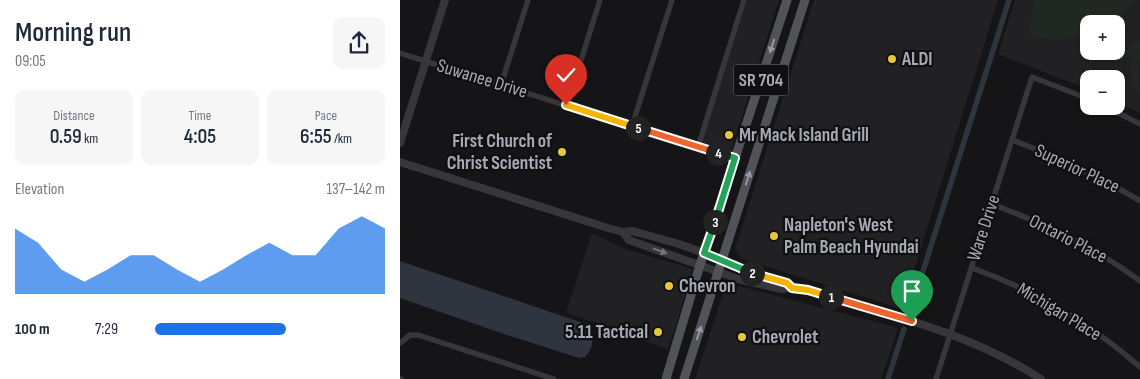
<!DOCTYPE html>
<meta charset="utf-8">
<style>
body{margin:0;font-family:"Sofia Sans Condensed",sans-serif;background:#f6f6f7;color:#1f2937;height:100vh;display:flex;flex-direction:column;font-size:19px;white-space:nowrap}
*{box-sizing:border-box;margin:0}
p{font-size:16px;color:#747a83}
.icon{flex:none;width:28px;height:28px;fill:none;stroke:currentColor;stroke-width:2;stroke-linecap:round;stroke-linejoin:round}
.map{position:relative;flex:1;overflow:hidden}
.drawer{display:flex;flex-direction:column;background:#fff;width:400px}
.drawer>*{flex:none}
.fabs{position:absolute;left:680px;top:15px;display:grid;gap:10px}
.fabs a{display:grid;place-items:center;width:45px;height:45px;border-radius:10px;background:#fff;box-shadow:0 1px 4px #0004;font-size:25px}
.pin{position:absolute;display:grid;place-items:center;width:42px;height:42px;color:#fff;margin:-51px -21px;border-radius:50% 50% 50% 0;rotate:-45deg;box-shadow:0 0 5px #0007}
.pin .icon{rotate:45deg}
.km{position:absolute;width:25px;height:25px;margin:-12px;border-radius:50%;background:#222;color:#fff;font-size:14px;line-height:25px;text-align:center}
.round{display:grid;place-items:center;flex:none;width:52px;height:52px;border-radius:10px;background:#f6f6f7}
.summary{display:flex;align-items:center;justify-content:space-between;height:85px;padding:0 15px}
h1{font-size:28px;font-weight:600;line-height:38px}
.figures{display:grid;grid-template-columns:repeat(3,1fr);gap:8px;height:85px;padding:5px 15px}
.figures div{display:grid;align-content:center;border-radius:10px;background:#f6f6f7;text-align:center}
.figures b{font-size:21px;font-weight:600}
.figures small{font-size:14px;font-weight:400}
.figures p{font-size:14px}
.chart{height:140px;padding:10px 15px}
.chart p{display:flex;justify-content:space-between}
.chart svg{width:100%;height:90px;margin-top:5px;fill:#1a73e8;opacity:.7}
ul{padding:0 15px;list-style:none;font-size:16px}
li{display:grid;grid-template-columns:80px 60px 1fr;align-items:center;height:38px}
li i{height:12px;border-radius:6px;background:#1a73e8}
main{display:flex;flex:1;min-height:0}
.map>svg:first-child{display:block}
</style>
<main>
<section class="drawer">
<div class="summary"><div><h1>Morning run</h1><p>09:05</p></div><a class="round"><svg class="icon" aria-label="share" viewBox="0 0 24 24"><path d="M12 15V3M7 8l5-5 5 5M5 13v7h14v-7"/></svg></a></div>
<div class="figures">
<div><p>Distance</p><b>0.59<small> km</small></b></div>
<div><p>Time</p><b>4:05</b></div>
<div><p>Pace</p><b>6:55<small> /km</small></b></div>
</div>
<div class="chart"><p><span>Elevation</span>137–142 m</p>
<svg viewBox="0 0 160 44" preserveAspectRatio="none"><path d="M0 44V12L10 19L20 32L30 38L40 32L50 25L60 25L70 32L80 38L90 32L100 25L110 19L120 25L130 25L140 12L150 6L160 12V44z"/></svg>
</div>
<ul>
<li><b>100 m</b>7:29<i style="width:57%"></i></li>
</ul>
</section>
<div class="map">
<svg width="740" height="379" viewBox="0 0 740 379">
<rect width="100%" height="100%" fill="#151416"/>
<g fill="#212023" fill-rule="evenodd">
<path d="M347,0H379L330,154L301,145Z"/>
<path d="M414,0H598L502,309L340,258L335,249Z"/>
<path d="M615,0H740V113L716,102V79H689V90L598,54ZM689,24H716V51H689Z"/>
<path d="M192,233L225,249L293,269L268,350L219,330L166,313Z"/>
<path d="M328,283L498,328L481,379H295L325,287Z"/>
</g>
<g fill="#212823">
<path d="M634,0H734L710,24H689V34L654,40L629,36Z"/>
<path d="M740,41V55L738,65L740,96C732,84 729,69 732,55L721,61L717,55Z"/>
</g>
<path fill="#2e353e" d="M0,261L186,324C194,336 195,346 185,357L179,358L101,333L0,298Z"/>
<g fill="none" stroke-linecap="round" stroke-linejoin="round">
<g stroke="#2e353e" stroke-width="5.5">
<path d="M511,309L609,0"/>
<path d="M488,379L504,329"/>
</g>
<g stroke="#36363b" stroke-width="5.5">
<path d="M0,53L335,159"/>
<path d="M101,85L128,0"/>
<path d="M167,105L200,0"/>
<path d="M705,106L740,124"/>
<path d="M232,126L272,0"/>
<path d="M612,140C657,157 699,176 740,201"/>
<path d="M298,147L344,0"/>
<path d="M592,204C644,224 695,247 740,281"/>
<path d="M572,268C634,290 690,323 740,367"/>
<path d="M0,343L10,335H18L154,379"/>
<path d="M0,379H1"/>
<path d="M536,379L632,77L689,99"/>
</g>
<g stroke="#36363b" stroke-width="8">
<path d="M0,143L45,0"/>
<path d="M0,162L208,228L223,232L232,231L240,233L279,244L304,253L356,275L387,283L392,288"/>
<path d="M223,232L229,240L338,279L381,289L392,288L408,290C487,314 570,333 641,379"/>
</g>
<g stroke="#525259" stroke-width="9">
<path d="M266,379L300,265L387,0"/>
<path d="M284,379L405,0"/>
</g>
</g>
<defs><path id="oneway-solid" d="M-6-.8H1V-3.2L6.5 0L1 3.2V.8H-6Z" transform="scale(1.25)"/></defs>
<g fill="#9698a3">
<use href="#oneway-solid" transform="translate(372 46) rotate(108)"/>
<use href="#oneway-solid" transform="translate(348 178) rotate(-72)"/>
<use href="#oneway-solid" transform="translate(299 333) rotate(-72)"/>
</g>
<use fill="#74757e" href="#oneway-solid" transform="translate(260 251) rotate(20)"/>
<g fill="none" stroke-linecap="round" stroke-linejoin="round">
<defs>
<path id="split-1" d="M431,297L512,321"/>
<path id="split-2" d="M352,273L387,283L392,288L408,290L431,297"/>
<path id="split-3" d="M315,222L304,253L352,273"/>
<path id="split-4" d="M315,222L335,158L318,153"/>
<path id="split-5" d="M238,128L318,153"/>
<path id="split-6" d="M166,105L238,128"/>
</defs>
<use href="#split-1" stroke="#fff" stroke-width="10"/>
<use href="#split-2" stroke="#fff" stroke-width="10"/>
<use href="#split-3" stroke="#fff" stroke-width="10"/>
<use href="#split-4" stroke="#fff" stroke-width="10"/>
<use href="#split-5" stroke="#fff" stroke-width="10"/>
<use href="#split-6" stroke="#fff" stroke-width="10"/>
<use href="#split-1" stroke="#f0652b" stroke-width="6"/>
<use href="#split-2" stroke="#f5b400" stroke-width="6"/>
<use href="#split-3" stroke="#22a559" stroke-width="6"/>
<use href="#split-4" stroke="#22a559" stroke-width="6"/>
<use href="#split-5" stroke="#f0652b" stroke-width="6"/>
<use href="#split-6" stroke="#f5b400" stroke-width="6"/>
</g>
<g fill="#e5c83d" stroke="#100f11" stroke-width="2">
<circle cx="492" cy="59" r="5"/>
<circle cx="329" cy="135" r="5"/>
<circle cx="162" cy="152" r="5"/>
<circle cx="374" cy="236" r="5"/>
<circle cx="269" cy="286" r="5"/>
<circle cx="258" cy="332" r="5"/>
<circle cx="342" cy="337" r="5"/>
</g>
<g text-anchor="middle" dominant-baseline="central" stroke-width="4.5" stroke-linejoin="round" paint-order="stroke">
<rect fill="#100f11" stroke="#7a7b84" stroke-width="1" x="333.5" y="64.5" width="55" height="31" rx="4"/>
<g font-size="18" font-weight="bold" fill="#a7a9b5">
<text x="361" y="80">SR 704</text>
</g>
<g font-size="19" font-weight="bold" fill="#a7a9b5" stroke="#100f11" text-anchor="start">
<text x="502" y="59">ALDI</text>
<text x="339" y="135">Mr Mack Island Grill</text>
<text x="152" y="141" text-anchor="end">First Church of<tspan x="152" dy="22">Christ Scientist</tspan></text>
<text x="384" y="225">Napleton's West<tspan x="384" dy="22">Palm Beach Hyundai</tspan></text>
<text x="279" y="286">Chevron</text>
<text x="248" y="332" text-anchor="end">5.11 Tactical</text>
<text x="352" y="337">Chevrolet</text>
</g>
<g font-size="19" fill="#a7a9b5" stroke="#100f11">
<text transform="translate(82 79) rotate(17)">Suwanee Drive</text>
<text transform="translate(677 169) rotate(25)">Superior Place</text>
<text transform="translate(584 228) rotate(-72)">Ware Drive</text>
<text transform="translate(668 239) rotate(27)">Ontario Place</text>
<text transform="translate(659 312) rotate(31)">Michigan Place</text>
</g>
</g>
</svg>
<div class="fabs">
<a>+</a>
<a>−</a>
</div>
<div class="pin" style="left:512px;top:321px;background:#1e9e55"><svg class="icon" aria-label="arrive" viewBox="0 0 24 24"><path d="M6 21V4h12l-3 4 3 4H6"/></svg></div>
<div class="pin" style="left:166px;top:105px;background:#d93025"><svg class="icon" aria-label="check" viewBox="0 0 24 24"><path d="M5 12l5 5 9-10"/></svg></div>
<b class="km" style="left:431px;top:297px">1</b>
<b class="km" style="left:352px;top:273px">2</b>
<b class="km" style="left:315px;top:222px">3</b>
<b class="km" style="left:318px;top:153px">4</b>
<b class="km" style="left:238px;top:128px">5</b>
</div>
</main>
